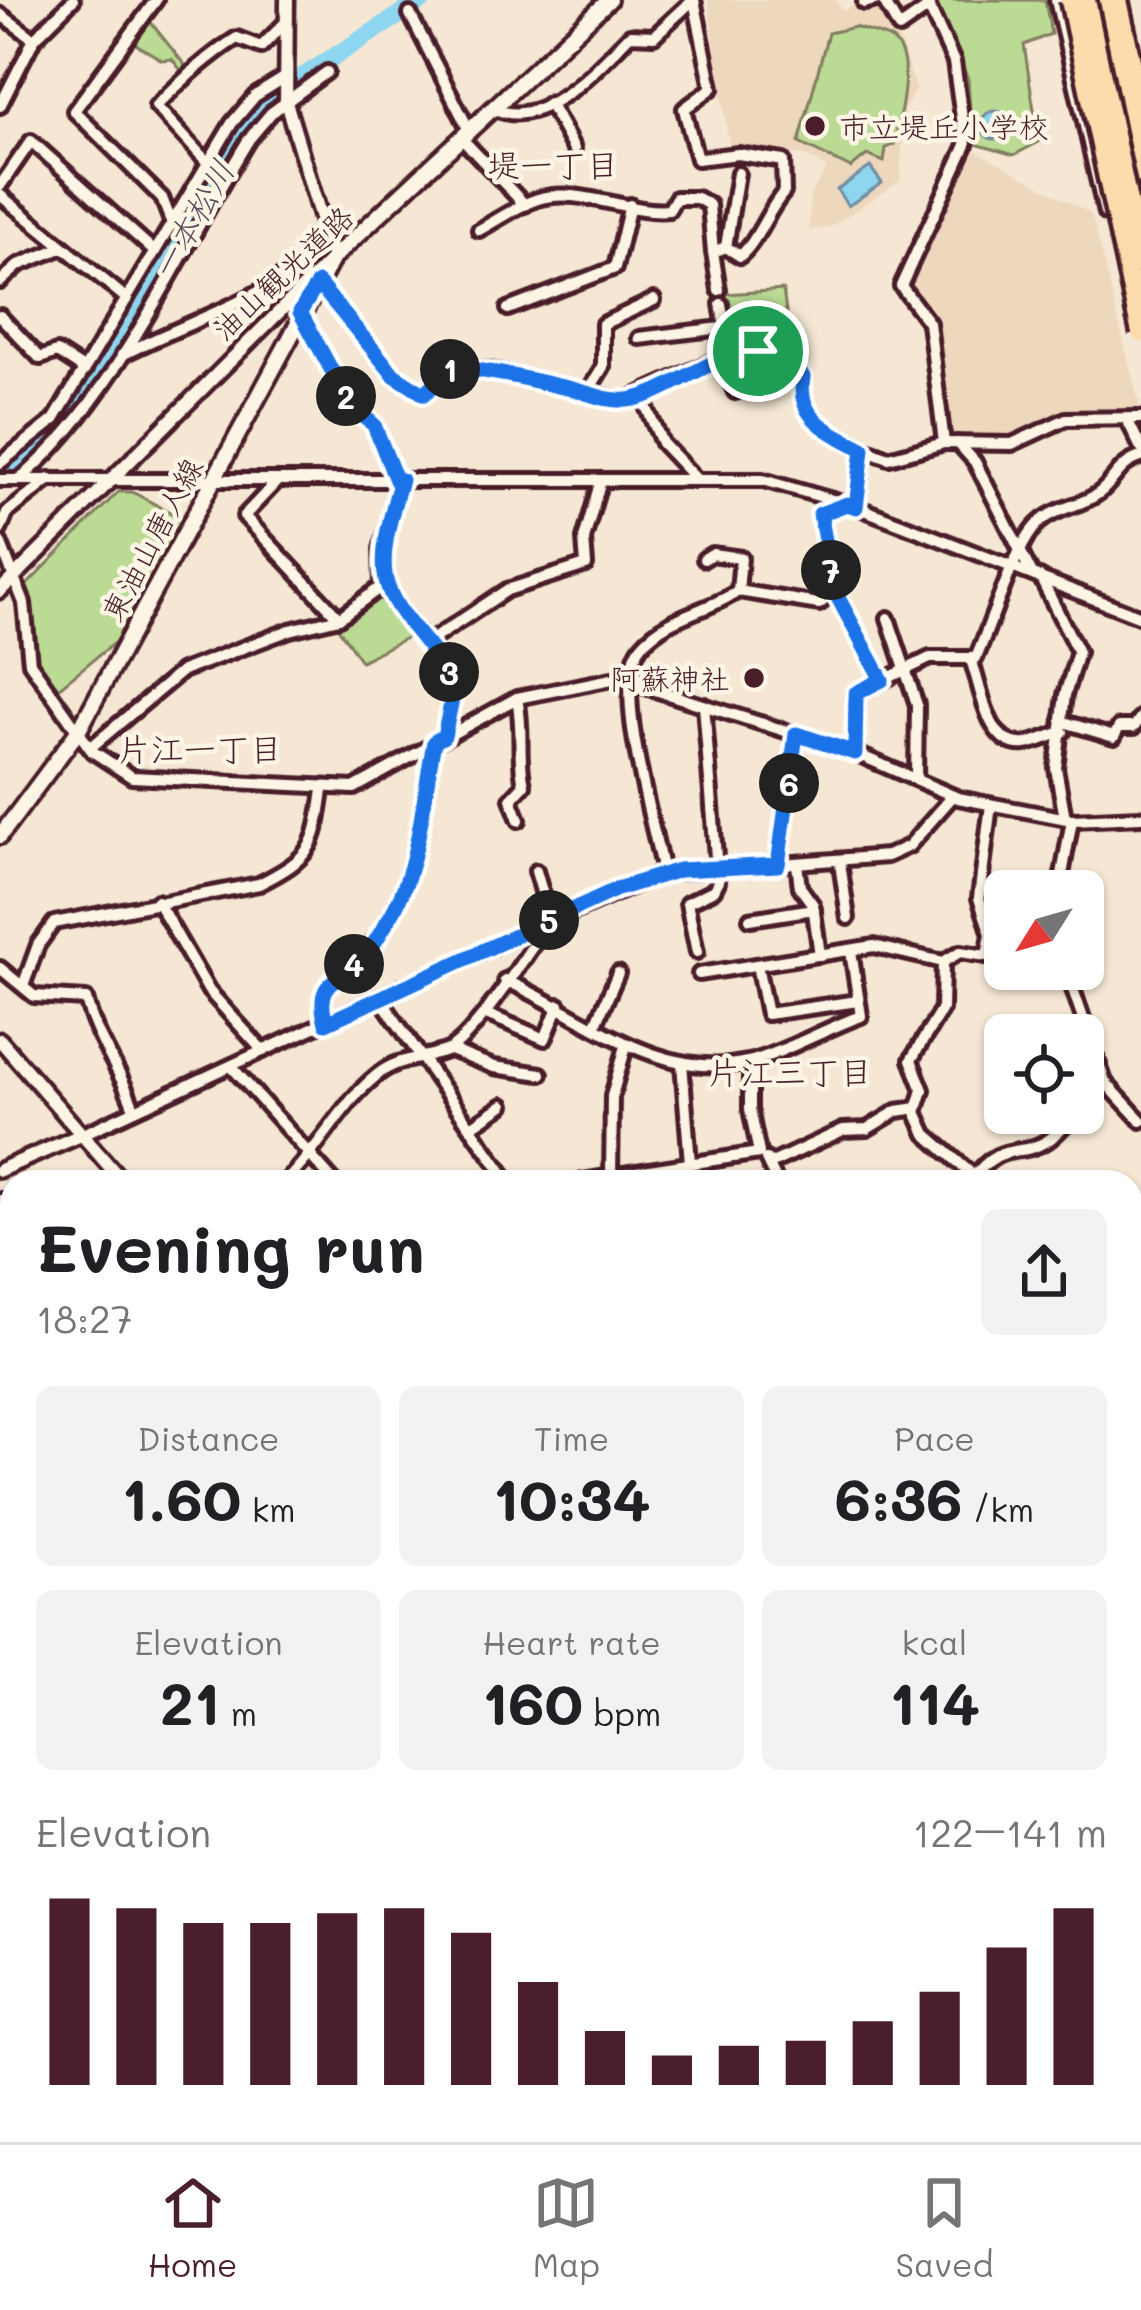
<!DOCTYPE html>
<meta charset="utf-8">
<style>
body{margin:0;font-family:Mali,"Klee One",sans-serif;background:#f2f2f2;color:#202124;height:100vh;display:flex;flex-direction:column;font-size:45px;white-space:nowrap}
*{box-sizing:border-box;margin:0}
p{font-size:39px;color:#757577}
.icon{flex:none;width:66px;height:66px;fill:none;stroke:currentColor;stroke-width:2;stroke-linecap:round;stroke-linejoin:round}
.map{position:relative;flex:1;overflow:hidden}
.drawer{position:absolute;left:0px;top:1170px;width:1143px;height:972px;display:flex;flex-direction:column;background:#fff;border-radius:36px 36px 0 0;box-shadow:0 3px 9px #0004}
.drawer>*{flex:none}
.needle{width:78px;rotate:233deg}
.fabs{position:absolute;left:984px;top:870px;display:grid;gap:24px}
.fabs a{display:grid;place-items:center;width:120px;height:120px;border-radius:18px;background:#fff;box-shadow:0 3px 9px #0004;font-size:60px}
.pin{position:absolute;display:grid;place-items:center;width:102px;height:102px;color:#fff;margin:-51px;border:6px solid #fff;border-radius:50%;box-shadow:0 3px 12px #0007}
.km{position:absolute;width:60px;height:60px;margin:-30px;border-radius:50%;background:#222;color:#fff;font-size:33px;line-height:60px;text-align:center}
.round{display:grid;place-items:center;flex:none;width:126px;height:126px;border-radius:18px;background:#f2f2f2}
.overview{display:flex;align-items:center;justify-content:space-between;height:204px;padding:0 36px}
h1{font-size:66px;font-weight:700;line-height:90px}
.stats{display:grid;grid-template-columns:repeat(3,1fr);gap:18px;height:204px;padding:12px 36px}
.stats div{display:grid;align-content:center;border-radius:18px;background:#f2f2f2;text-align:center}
.stats b{font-size:60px;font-weight:700}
.stats small{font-size:33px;font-weight:400}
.stats p{font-size:33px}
.chart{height:336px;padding:24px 36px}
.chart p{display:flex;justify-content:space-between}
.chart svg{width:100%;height:216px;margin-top:12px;stroke:#4a1f2b;stroke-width:6}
.dock{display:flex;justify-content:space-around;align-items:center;height:168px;border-top:3px solid #e0e0e0;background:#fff;font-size:33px;color:#757577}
.dock a{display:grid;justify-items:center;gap:6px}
.dock .on{color:#4a1f2b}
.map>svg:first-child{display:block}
</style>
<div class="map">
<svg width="1141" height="2142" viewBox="0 0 1141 2142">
<rect width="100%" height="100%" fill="#f5e7d3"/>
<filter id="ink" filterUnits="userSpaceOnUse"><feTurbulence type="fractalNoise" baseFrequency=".00833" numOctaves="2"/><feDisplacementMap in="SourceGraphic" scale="24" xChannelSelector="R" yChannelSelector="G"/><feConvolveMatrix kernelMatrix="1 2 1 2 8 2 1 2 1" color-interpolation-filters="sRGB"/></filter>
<g filter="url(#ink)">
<g fill="#edd7bd">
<path d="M708,0H836L843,12L859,1L876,7L901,45L916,89L904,109L900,181L830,227L809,230L810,195L827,169L809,157L729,143Z"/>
<path d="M975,150L1091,214L1141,411L1066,413L1039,431L1011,439L950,435L939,321L910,287Z"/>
<path d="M1141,2083V2142H1104L1111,2130H1131V2099Z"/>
<path d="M780,2130H947L957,2142H776Z"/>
</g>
<g fill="#bbdb94" stroke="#827d60" stroke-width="3">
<path d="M934,0H1045L1051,34L1024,45L1039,142L1014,155L972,143L968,79Z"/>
<path d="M148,19L188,69L183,73L172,59L162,60L131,41Z"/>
<path d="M855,27C866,31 882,34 892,40C917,59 898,120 894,145L886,148L884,162L867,155L851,168L799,143L828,33Z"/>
<path d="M783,290L789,333L761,339L729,323L726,294Z"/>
<path d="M118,492H132L185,520L124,635L57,689L37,664L23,589Z"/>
<path d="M383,590L415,633L361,661L334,622Z"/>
<path d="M1141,1771V1914L1131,1920V1780Z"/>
<path d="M0,1852L12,1853V1974L0,1968Z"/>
<path d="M472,2130H531L530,2142H486Z"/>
<path d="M549,2130H760L754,2142H610L611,2132L601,2142H561Z"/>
</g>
<g fill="#8ed6ef" stroke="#738da1" stroke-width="3">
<circle cx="995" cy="125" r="14"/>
<path d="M870,167L882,183L848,206L837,190Z"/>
<path d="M0,1879H12L11,1942L0,1927Z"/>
</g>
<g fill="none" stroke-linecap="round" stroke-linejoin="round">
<g stroke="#8ed6ef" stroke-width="18">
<path d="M0,478L61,432L92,392L248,118L277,93L423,0"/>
<path d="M1131,1318L1141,1314"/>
<path d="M0,1330L12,1336"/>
</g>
<defs>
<g id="minor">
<path d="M156,0L74,111L162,198L172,224"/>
<path d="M694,0L712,88L684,109L697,159L738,154L783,161L784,192C767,211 758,241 740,256L726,247L713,252L719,290"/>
<path d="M1056,0L1105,213L1114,217"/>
<path d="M864,3L875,0"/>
<path d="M0,14L34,39L73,0"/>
<path d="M410,14L470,132"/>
<path d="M549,103L574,149"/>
<path d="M0,106L34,39"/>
<path d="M495,109C544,131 599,66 630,35L654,36L693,0"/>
<path d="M462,139L525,205"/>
<path d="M208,163L156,106C183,80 205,58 237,38L261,47L285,23"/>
<path d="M0,186L31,141L155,252"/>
<path d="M0,195L127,299"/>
<path d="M479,230C498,220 518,205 538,199C580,186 628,214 669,210L676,198H697L709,205L713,252"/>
<path d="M726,247L738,173"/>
<path d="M0,282L19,265L63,247"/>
<path d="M318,283L394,375L424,394L451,368L491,370L624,401L720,358L757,351"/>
<path d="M721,304L725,328"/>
<path d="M508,309L615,268L630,205"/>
<path d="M302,315L350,404L374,425L396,480"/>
<path d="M0,316L40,358L57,352L85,370"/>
<path d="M639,338L730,327L757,351L791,359L803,377C796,420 832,432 864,449L857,507"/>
<path d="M122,355C169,331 217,315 264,289C276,282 282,272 297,271L308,282"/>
<path d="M720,358L735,392L799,372"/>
<path d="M587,393L603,367V324L654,300"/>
<path d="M642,397L662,443L697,480"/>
<path d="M1127,419L1141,448"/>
<path d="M944,443L1012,444L1066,419L1141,418"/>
<path d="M958,443L975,462L1032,574"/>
<path d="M864,449L889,458L944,443L929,323L901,286L966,145L954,62L929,7L899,28L883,0"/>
<path d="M0,463L54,420L232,123L255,96L284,78"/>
<path d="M0,480H763L857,507L1141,617"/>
<path d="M19,480C117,398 181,248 249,139L271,113L327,72"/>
<path d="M278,480L244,516L339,618"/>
<path d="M0,530L7,513L50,479"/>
<path d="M0,542L24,603L30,663L92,751L132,777L354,788L517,698L617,678L855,753L958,798L1072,820L1141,817"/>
<path d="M704,559L712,554L741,558L738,591"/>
<path d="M1040,577L1078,652L1065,695L1056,768L1065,818"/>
<path d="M382,586L456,681L444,736"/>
<path d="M835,592L882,679"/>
<path d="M888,618L917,705L916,779"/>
<path d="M427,643L507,590L586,565L584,539L601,480"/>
<path d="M971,660C982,687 986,748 1025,744C1038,742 1051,735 1063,732"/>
<path d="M517,698C524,732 517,756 524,785L511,799L519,820"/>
<path d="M1064,722L1114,737L1119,727H1134L1141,717"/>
<path d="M90,748L182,671L290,630L339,618L382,586L381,549L401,480"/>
<path d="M855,753L857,693L930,658H976C991,625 1016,541 1040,522C1057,507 1082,506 1099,493C1117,479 1118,464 1141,457"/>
<path d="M840,863L848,918"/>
<path d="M797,864L800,887L813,905L820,955"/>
<path d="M778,865L796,734"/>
<path d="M663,873C655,825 609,683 642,645C668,615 707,612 738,591L819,604L835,592L820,514L844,505"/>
<path d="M1059,891L1072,820"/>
<path d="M157,901L209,991L263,1051"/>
<path d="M750,919L814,909"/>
<path d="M697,952L687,903L714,890L718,882L704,705"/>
<path d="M987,956L1005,949"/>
<path d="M757,965L767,1014L858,1001"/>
<path d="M0,968L34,996L86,999C96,1040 121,1069 134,1109"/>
<path d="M1066,969L1105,1082"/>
<path d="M699,974L874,946L943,962"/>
<path d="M505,980C582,1014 658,1082 748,1062C777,1056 827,1028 861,1016L851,951"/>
<path d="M23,986L38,945L54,923L259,884C312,857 315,848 323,790"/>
<path d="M379,997L663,873L887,856L909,846L953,796"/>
<path d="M486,1014L545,1039L559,1005"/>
<path d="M326,1023C313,973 356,970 382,930C417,877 422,804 434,743"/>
<path d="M596,1024L618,973"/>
<path d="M450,1050L494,1067L541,1074"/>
<path d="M682,1063L690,1163"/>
<path d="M231,1066L334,1182"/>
<path d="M1083,1105L1105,1082L1141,1121"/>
<path d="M471,1127L503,1105"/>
<path d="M81,1135L379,997L509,1182"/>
<path d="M766,1159L777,1182"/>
<path d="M770,1164L843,1130L867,1129L897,1111L917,1108"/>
<path d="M611,1176L759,1153L750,1109V1062"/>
<path d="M974,1176L926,1134L916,1112L923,1090L911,1060L942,1009L943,962L960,952L987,956L991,934L979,898L991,805"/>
<path d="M972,1179C1003,1139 1016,1159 1047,1141C1058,1134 1067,1122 1075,1113"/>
<path d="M285,1182C318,1150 341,1104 377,1075C399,1057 421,1060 446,1051C471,1042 533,946 550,919L536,871"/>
<path d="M577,1182L611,1176L612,1096L626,1046"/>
<path d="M0,1200L12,1214"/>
<path d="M1131,1308L1141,1304"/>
<path d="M0,1319L12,1325"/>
<path d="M1131,1333L1141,1328"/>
<path d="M0,1344L12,1351"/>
<path d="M0,1378L12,1368"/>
<path d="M1131,1430L1141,1427"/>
<path d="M1131,1467L1141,1465"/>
<path d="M0,1521H12"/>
<path d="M1131,1601L1141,1597"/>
<path d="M0,1618L12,1630"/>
<path d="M1131,1665L1141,1663"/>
<path d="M1131,1701L1141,1712"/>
<path d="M0,1743L10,1748"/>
<path d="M1131,1772L1141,1764"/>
<path d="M0,1974L12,1980"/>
<path d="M0,2070L12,2080"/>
<path d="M54,2130L60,2142"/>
<path d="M177,2130V2142"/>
<path d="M12,2142L17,2130"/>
<path d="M131,2142L133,2130"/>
<path d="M768,2142L772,2130"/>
</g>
<g id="tertiary">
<path d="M0,591L333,258L286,102L287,0"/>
<path d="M0,1040L123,1182"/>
<path d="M0,1170L81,1135"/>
<path d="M1131,1208L1141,1204"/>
<path d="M0,1845L12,1846"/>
<path d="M1131,2086L1141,2070"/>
<path d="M972,2130L982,2142"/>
<path d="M1085,2142L1101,2130"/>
</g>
<path id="secondary" d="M0,836L79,730L333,258L609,0"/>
<g id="motorway">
<path d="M1104,0L1141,174"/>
<path d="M1118,0L1141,107"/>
</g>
</defs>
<use href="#minor" stroke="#4a1f2b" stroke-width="20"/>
<use href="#tertiary" stroke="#4a1f2b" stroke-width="21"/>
<use href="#secondary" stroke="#4a1f2b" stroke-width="22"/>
<use href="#motorway" stroke="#4a1f2b" stroke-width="27"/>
<use href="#minor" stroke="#fcf5e5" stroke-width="10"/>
<use href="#tertiary" stroke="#fcf5e5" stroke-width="12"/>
<use href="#secondary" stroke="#fcf5e5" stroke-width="14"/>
<use href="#motorway" stroke="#fcdcac" stroke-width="18"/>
<defs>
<g id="motorway-bridge">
<path d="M1070,0L1141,333"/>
<path d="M1086,0L1141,264"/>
</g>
</defs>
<use href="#motorway-bridge" stroke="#4a1f2b" stroke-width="27" stroke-linecap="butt"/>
<use href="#motorway-bridge" stroke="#fcdcac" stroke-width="18"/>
</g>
</g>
<g fill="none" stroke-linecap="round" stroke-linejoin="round" filter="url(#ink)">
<defs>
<path id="route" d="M318,283L394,375L424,394L452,368C493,370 531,380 572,389C589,393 608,402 627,400C682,395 758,307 803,377C796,420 831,432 863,449L856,507L847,504L820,514L835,592L882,680L856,693L855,753L796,734L778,865L679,870L617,889L326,1023C315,985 333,982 360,960C372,950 379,935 387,922C419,874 423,798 434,742L444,736L456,681C386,589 366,598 401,480H396L374,425L350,404L300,312Z"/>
</defs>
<use href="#route" stroke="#fff" stroke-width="24"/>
<use href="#route" stroke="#1a73e8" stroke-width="15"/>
</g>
<g fill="#4a1f2b" stroke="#fcf5e5" stroke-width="4.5">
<circle cx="815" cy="126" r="12"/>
<circle cx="754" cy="678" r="12"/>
</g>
<g text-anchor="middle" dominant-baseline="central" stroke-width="9" stroke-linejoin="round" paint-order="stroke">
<g font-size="30" fill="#4a1f2b" stroke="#fcf5e5" text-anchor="start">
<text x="839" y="126">市立堤丘小学校</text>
<text x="730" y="678" text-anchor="end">阿蘇神社</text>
</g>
<g font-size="30" fill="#4a1f2b" stroke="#fcf5e5">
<text transform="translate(282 272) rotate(-43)">油山観光道路</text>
<text transform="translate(151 539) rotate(-62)">東油山唐人線</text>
</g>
<g font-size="33" fill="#4a1f2b" stroke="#fcf5e5">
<text x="553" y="163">堤一丁目</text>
<text x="200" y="747">片江一丁目</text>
<text x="790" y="1070">片江三丁目</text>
</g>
<g font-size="33" font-style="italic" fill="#5b4d5c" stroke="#fcf5e5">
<text transform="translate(191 219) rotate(-60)">一本松川</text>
</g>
</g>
</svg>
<div class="fabs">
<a><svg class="needle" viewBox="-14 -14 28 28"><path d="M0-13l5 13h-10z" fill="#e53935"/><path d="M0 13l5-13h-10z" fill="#757577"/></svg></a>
<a><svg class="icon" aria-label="locate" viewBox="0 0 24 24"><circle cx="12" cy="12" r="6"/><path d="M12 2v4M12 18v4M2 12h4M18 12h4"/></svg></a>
</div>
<div class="pin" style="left:758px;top:351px;background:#1e9e55"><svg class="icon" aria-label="arrive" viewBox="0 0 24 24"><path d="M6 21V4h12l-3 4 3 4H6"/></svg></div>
<b class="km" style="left:450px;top:369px">1</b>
<b class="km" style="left:346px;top:396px">2</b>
<b class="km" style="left:449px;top:672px">3</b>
<b class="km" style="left:354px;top:964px">4</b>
<b class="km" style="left:549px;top:920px">5</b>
<b class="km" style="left:789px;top:783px">6</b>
<b class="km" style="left:831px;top:570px">7</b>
<section class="drawer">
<div class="overview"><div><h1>Evening run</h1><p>18:27</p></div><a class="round"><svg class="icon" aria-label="share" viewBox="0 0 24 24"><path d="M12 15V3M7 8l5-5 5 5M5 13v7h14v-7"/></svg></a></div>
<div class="stats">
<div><p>Distance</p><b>1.60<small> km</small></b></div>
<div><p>Time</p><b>10:34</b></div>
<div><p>Pace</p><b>6:36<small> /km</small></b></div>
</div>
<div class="stats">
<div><p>Elevation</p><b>21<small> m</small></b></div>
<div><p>Heart rate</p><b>160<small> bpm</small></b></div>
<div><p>kcal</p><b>114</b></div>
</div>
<div class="chart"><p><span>Elevation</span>122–141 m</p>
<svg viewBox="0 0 160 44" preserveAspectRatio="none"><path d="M5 44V6M15 44V8M25 44V11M35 44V11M45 44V9M55 44V8M65 44V13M75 44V23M85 44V33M95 44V38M105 44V36M115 44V35M125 44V31M135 44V25M145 44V16M155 44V8"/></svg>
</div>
</section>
</div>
<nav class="dock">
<a class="on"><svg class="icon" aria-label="home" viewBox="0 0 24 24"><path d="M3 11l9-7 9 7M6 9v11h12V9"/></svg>Home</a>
<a><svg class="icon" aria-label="map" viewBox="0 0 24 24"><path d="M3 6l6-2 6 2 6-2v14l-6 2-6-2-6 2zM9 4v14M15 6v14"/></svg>Map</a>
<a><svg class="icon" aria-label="saved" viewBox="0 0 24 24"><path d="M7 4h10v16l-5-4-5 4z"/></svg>Saved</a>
</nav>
